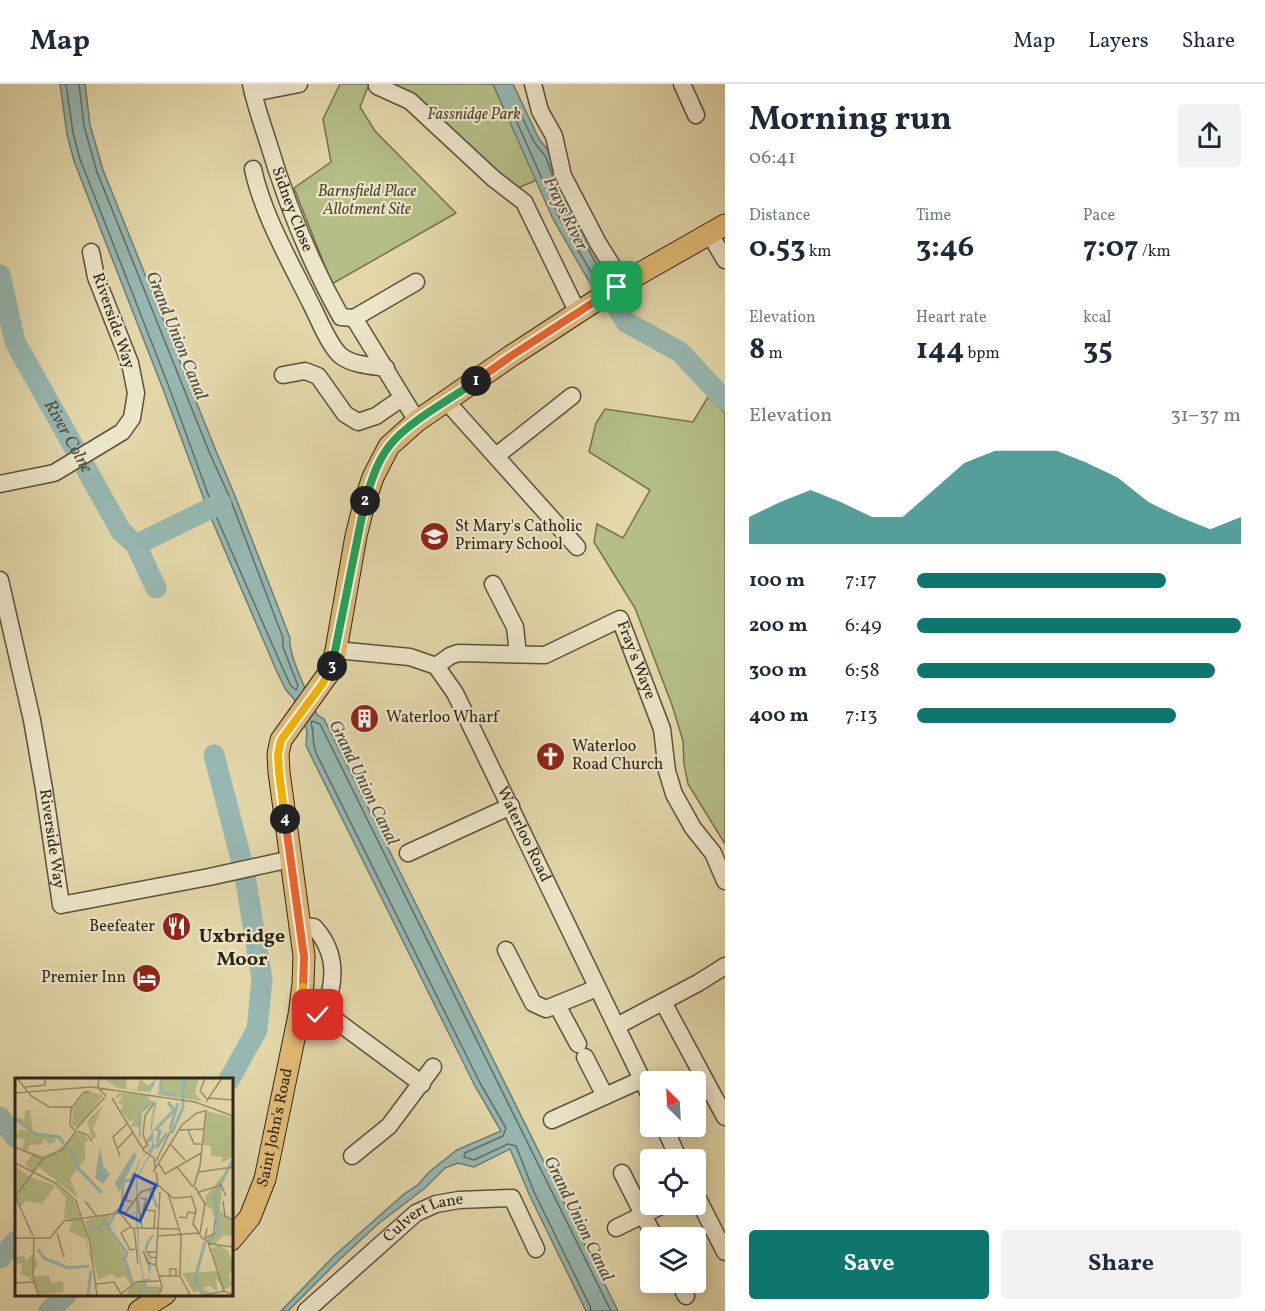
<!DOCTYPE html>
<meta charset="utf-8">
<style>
body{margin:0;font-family:Vollkorn,serif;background:#f2f2f3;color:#1f2937;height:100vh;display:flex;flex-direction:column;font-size:22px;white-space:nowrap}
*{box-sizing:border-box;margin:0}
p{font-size:20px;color:#747a83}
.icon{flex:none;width:33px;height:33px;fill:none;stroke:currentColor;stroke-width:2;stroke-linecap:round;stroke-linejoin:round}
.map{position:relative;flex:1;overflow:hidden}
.panel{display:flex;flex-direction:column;background:#fff;width:540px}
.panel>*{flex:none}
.needle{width:39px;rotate:336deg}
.fabs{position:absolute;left:640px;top:987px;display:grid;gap:12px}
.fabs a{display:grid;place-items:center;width:66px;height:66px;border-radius:6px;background:#fff;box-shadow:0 3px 15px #0003;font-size:30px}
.pin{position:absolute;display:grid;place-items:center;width:51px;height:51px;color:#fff;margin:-26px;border-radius:12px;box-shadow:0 3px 9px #0006}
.km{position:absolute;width:30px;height:30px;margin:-15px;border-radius:50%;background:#222;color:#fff;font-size:16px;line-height:30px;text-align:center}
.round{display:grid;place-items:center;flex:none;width:63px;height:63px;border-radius:6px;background:#f2f2f3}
.overview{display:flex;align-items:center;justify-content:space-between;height:102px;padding:0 24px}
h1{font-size:33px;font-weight:700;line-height:45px}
.figures{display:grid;grid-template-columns:repeat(3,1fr);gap:9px;height:102px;padding:6px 24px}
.figures div{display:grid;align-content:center}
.figures b{font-size:30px;font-weight:700}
.figures small{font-size:16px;font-weight:400}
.figures p{font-size:16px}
.chart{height:168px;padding:12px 24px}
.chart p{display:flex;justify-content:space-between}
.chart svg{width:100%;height:108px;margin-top:6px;fill:#0f766e;opacity:.7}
.primary-button{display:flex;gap:12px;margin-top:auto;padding:12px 24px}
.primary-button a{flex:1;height:69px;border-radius:6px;background:#0f766e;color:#fff;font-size:24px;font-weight:700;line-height:69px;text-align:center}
.primary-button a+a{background:#f2f2f3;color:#1f2937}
ul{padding:0 24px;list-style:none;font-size:20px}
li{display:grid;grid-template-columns:96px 72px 1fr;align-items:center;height:45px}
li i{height:15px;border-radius:8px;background:#0f766e}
header{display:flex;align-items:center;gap:36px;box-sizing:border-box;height:84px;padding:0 30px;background:#fff;border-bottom:2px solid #e0e1e3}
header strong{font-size:28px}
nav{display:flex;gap:33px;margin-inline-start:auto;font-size:21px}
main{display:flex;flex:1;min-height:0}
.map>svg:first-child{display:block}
</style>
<header>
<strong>Map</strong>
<nav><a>Map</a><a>Layers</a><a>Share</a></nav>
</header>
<main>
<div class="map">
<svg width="725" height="1227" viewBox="0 0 725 1227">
<rect width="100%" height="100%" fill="#e3d7aa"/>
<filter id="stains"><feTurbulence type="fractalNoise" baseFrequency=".00333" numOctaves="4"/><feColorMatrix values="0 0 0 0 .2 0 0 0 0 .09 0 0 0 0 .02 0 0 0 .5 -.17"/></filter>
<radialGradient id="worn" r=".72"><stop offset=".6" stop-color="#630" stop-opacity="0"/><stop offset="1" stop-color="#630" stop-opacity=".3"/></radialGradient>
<g fill="#b5be87" stroke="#72714f" stroke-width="1.5">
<path d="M340,0H369L360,23L375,47L456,129L332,200L294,104L331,78L323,35Z"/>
<path d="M371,0H493L537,96L508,108L442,43Z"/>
<path d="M708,313L725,329V760L688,700L684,680L683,657L672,621L635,524L594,458L597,440L623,454L650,406L589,368L596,339L605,325L693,338Z"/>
</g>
<g fill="#97b8b2" stroke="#6d7d74" stroke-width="1.5">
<path d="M60,0H85L90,41L103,86L216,367L235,412L290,554C287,569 310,615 317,631L324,635L618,1227H586L529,1110L510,1065L474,1083L458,1079L445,1084L425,1104L378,1140L338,1177L288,1227H281L334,1172L404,1110L418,1101L429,1088L457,1066L501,1047L475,1002L312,674L306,661L307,647L294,615L286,606L277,588L211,434L163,305L74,77L67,50Z"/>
<path d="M493,0H513L539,55L551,70L610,193L608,197L594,206L553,135Z"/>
</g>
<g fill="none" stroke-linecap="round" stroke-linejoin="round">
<g stroke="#626e64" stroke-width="1.5">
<path d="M66,0L73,49L80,75L169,303L216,432L283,585L291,602L296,606L298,602L283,563V554L230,414L210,370L97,88L84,42L79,0"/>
<path d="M514,23L518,24L534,58L546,73L558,108L602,191L599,196L595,195L559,133L512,27Z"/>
<path d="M591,1227L590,1222L534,1108L516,1062L508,1060L474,1076L464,1073L465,1069L503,1052L506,1044L480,999L317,671C311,658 315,651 311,639L312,637L320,640L611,1227"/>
</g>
<g stroke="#97b8b2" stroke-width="21">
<path id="s1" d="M0,191L15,258L121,447L136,461L156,504"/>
<path d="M599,194L626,238L680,268L725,316"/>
<path d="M136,461L221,419"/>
<path d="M214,671L244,786L262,895L257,946L229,996"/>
<path d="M0,1033L16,1054"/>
<path d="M0,1174L16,1157"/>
<path d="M49,1227L67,1210"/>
</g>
<defs>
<g id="minor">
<path id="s2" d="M251,0C255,20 262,39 268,58C286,118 310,178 341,233L354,234"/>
<path d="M533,0L540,27L554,52L563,92L598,159L623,199"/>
<path d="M682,0L696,31"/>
<path d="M377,2L410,17L494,95L524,118L578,229"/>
<path d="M253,9L299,0"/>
<path d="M253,85C263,132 292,181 313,224C320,238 330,263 341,272C353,281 372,282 386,284"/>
<path d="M710,150L725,176"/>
<path d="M416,198L354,234L417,337"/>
<path d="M283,291L305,287L318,292L345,330L358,338L376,332L402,314"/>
<path d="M447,318L577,463"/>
<path d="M496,372L572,312"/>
<path d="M0,400L54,389L122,348L132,334L136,309L130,279L96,193L91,168"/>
<path id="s3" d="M0,496L32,636L44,705L61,821L209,793L291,775"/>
<path d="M493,500L515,543L518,570"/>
<path id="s4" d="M336,566L410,573L436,582L455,609L651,1014"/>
<path id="s5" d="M436,582L450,572L458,569L545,571L620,535L662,645L667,687L674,710L693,744L713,769L725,797"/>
<path d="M408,769L511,722"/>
<path d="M301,842L314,843C339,870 335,900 323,932"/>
<path d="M506,866L533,919L546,925L597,904"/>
<path d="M663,918L725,1033"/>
<path d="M557,921L578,960"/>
<path d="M299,931H318L334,935L422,1000"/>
<path d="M617,942L698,899L725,882"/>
<path d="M585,973L605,1012"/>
<path d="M552,1036L643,995"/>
<path d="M664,1042L679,1076"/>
<path d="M352,1072L389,1042L433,983"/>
<path d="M622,1089L655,1154"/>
<path d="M696,1111L725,1168"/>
<path d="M616,1144L665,1120"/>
<path d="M679,1198L686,1212"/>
<path id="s6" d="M306,1227L416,1129L436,1120L459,1116L512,1114L536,1165"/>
</g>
<g id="major">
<path id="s7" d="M231,1156L250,1133L265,1095L299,931L303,900L304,872L279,688L278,670L281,656L331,586L336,566L356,452L364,420L373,393L389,362L417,337L511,272L623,199L725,141"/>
<path d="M139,1227L165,1210"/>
</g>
</defs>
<use href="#minor" stroke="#5b513c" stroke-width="19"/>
<use href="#major" stroke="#2e2417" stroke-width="23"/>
<use href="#minor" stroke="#ede5c8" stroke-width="16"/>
<use href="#major" stroke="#e2bc75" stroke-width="21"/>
</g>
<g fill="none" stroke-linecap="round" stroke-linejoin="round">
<defs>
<path id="split-1" d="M476,297L511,272L617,203"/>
<path id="split-2" d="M365,417C371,398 377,377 390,361C409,337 450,316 476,297"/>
<path id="split-3" d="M332,582L365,417"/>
<path id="split-4" d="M285,735L279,688L278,670L281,656L323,599L332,582"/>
<path id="split-5" d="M285,735L304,873L303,903"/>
<path id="split-6" d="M303,903L299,931H318"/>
</defs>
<use href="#split-1" stroke="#fff" stroke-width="12"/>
<use href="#split-2" stroke="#fff" stroke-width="12"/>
<use href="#split-3" stroke="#fff" stroke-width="12"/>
<use href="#split-4" stroke="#fff" stroke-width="12"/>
<use href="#split-5" stroke="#fff" stroke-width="12"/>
<use href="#split-6" stroke="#fff" stroke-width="12"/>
<use href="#split-1" stroke="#f0652b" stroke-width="8"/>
<use href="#split-2" stroke="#22a559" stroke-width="8"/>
<use href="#split-3" stroke="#22a559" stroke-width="8"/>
<use href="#split-4" stroke="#f5b400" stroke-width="8"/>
<use href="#split-5" stroke="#f0652b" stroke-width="8"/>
<use href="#split-6" stroke="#f5b400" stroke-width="8"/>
</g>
<defs>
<symbol id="school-disc" viewBox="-11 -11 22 22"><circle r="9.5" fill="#8f2418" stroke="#ede5c8"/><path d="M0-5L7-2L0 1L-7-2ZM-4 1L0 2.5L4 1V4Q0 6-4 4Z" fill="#fff"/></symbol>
<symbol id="building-disc" viewBox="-11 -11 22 22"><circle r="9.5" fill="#8f2418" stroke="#ede5c8"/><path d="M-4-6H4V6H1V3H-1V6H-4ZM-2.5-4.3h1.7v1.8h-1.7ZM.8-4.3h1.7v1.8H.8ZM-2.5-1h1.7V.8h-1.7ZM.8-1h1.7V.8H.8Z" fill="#fff"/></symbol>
<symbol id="church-disc" viewBox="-11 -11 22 22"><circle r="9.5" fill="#8f2418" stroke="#ede5c8"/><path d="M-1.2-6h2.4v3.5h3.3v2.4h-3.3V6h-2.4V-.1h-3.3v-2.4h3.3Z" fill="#fff"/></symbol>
<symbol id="restaurant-disc" viewBox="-11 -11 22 22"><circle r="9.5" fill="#8f2418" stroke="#ede5c8"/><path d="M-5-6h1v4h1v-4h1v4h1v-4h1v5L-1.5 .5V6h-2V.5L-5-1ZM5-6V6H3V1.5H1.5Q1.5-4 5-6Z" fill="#fff"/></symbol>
<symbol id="hotel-disc" viewBox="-11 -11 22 22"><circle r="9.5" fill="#8f2418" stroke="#ede5c8"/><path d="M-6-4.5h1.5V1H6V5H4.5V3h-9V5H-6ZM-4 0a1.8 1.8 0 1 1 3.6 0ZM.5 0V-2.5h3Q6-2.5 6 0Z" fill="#fff"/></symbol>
</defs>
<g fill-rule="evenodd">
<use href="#school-disc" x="418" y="436" width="33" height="33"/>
<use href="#building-disc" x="348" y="618" width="33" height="33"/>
<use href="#church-disc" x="534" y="656" width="33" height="33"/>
<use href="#restaurant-disc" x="160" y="826" width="33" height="33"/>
<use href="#hotel-disc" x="130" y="878" width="33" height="33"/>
</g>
<g text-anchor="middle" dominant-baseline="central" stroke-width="4.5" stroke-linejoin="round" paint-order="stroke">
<g font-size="16" font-style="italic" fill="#504a33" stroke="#ede5c8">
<text x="474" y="31">Fassnidge Park</text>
<text x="367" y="108">Barnsfield Place<tspan x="367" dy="18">Allotment Site</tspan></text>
</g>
<g font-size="16" fill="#2e2417" stroke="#ede5c8">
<text stroke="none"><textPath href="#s2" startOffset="132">Sidney Close</textPath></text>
<text transform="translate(113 237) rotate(71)">Riverside Way</text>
<text stroke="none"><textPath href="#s5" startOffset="240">Fray's Waye</textPath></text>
<text stroke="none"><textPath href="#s4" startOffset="292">Waterloo Road</textPath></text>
<text stroke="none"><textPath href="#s3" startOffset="264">Riverside Way</textPath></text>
<text stroke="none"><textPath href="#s7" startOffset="123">Saint John's Road</textPath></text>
<text stroke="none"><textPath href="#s6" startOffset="152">Culvert Lane</textPath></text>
</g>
<g font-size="16" fill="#2e2417" stroke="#ede5c8" text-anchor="start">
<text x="455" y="443">St Mary's Catholic<tspan x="455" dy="18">Primary School</tspan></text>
<text x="386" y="634">Waterloo Wharf</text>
<text x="572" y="663">Waterloo<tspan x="572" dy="18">Road Church</tspan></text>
<text x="155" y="843" text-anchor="end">Beefeater</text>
<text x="126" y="894" text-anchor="end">Premier Inn</text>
</g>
<g font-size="18" font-style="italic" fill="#4e5046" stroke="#ede5c8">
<text transform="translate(565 130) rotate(64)">Frays River</text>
<text transform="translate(176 252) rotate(68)">Grand Union Canal</text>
<text stroke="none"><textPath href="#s1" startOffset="177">River Colne</textPath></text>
<text transform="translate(363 699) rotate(64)">Grand Union Canal</text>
<text transform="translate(578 1135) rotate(64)">Grand Union Canal</text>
</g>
<g font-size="20" font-weight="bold" fill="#2e2417" stroke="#ede5c8">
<text x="242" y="853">Uxbridge<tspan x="242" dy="23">Moor</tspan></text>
</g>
</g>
<g transform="translate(15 994)">
<rect width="218" height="218" fill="#e3d7aa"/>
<path d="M87,0H112L111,11L122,12L125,1L134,8L141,0L133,14L103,10ZM145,0H184L180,15L187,23L143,17ZM72,13L88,17L66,47L57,49L58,29L61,30L59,28ZM103,15L133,17L135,25L136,23L140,25V28L137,44L136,49L137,55L132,63L137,55L135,49L139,25L127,35L126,48L115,49L121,38L115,44L106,33L108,27L103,25L108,17L100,21ZM87,28L78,51L82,58L77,62L72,43ZM10,32H15L18,54L39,58L41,64L34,66L29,61L26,65L31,66L15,67L12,73L28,78L42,73L61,55L70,56L74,62L70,64V81L55,101L63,120L23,88L18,94L10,86L18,76L7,71L10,62L0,59L5,51L16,54L8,44L0,43L3,39L9,42ZM191,33L217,39V79L206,85L208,79L196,78V68L187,67ZM0,88L15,99L42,108L59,123L69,148L77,187L70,161L54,153L57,144L49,140L41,150L49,140L51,120L40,108L27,126L11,123L5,129L3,125L8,122L2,124L0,121ZM208,97L205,133L217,142V158L209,157L201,165L213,173L217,182V194L214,196L217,207L209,212L201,200L202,213L195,208L187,210L199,217H189L183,212L176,217L179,215L167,195L204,193L197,178L200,175L194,172L202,168L190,162L202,152L197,131L190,127L191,118ZM96,135L92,150L109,175L115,202L118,205L129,201L130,207L132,204V208L146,209L143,217H130V207L128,217H111L116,207L110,198L103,200L95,196L83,202L70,143ZM16,177L24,186L15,199L34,197L36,205L48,203L49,214L24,217L14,199L5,196L8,185L0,186V179L9,178L12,183Z" fill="#b5be87"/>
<path d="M142,0L135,15V22L141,25L145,0L141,28L137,48L138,54L139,68L144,61L122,101L124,172L129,201H134L135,197L129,175L131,164L140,154L130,175L136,184L135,202L130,205L131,210L129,217V206L127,213L123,217L129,205L123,174L121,135L114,136L121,134V100L134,77L138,63L133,64L135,73L126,80L120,97L116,95L120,94L124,82L134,72L131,63L137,55L136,49L140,28L138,24L125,37L126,55L124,62L123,41L124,36L135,24L134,8ZM85,68L88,88L95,96L88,106L80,100ZM119,74L122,77L104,114L100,105Z" fill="#97b8b2"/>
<path fill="none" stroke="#97b8b2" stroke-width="3" d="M146,5L147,14L161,17M167,20L171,0M0,41L21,56L44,59L49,66M155,51L163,25M157,55L168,29V0M142,64L145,53L141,51L159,32L153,24M51,69L60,78L61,88L87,115M141,70L152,55M135,111L142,129M74,154L93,144M193,164L203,153L200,116L218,82M23,171L29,180L53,190L74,188M118,207L110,181L112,175L93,149L100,134L107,130L108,103L116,102L119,95M73,217L76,192M188,217L180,201L190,164"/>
<path fill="none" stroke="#9b8f6f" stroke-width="1.5" d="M2,0L16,18L34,29H57M84,0L83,10L91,18M190,0L185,13L192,21M10,9L30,7V0M0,15L76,9L180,24L218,38M97,20L129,73L139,80L140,90M193,20L218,22M191,24L207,0M61,51L90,19M164,52L189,51M173,52L179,66H186M60,53L55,47L56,31L68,15L74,13M62,53L73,57L77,64M156,67L170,82M0,69L28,81M103,70L118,54M128,71L132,67L128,57L130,38L139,25M105,78L98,59L112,46M141,83L156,52M0,85L42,106L61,123L75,165L82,217M144,86L150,96L186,75M162,89L178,109M138,94L167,47L182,35L190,33M141,94L143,107L158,120L175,119M184,94L218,89M179,108L185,88L191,32M114,109L111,122L118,124M180,109L190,126L185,155M184,114L206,107L211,118M153,115L166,157L165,198M176,117L181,132L178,146L187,160L196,166L218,169M122,118L127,150M0,119L28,81L48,71L61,53M1,120L18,158M125,120L131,121L128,133M70,123L82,139M208,123L210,138L218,142M131,132L140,133L139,151M105,135L117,150L164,151M164,139L171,140L173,134L180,135M115,149L106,155L115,172L120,171M119,150L123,186M192,150L190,160L199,156L200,142M42,155L49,179M142,158L184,155M19,159L18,197L23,217M0,160H35L49,143L111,134L126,114L144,108M193,164L209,213M128,173L133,185L141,187M142,179L136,180L132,174H142M144,198H165M155,198V191H161V198M165,198L175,217M0,205L19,204M81,206L99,204L106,216M105,217L121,204L144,203M144,217L147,209L141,187L145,114M190,217L209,213L218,217"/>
<path fill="#1d4ed8" fill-opacity="0.15" stroke="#1d4ed8" stroke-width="3" d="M120,97L141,107L125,143L104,133Z"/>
<rect width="218" height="218" fill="none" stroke="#2e2417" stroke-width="3"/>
</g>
<rect width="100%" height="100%" filter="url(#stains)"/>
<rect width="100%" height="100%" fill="url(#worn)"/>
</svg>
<div class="fabs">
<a><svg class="needle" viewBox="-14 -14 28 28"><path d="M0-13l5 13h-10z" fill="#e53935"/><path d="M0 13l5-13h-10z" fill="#747a83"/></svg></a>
<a><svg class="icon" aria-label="locate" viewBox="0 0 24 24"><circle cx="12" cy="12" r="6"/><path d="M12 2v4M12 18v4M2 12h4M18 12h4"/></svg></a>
<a><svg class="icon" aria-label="layers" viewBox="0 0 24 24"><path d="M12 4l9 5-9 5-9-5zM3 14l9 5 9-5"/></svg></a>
</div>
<div class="pin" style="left:617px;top:203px;background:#1e9e55"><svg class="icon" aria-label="arrive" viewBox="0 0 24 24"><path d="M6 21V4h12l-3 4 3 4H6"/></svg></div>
<div class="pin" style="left:318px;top:931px;background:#d93025"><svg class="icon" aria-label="check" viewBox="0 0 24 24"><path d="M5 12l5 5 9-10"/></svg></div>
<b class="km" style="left:476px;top:297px">1</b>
<b class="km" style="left:365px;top:417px">2</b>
<b class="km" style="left:332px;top:582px">3</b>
<b class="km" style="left:285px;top:735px">4</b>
</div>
<section class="panel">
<div class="overview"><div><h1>Morning run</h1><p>06:41</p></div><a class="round"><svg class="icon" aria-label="share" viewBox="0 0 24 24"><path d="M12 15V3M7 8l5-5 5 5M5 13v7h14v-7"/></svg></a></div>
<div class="figures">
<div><p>Distance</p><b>0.53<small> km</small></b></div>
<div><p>Time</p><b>3:46</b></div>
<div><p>Pace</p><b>7:07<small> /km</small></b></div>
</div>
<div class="figures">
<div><p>Elevation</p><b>8<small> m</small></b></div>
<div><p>Heart rate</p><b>144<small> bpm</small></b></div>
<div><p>kcal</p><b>35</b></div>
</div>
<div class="chart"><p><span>Elevation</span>31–37 m</p>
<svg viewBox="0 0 160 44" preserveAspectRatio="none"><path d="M0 44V33L10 27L20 22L30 27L40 33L50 33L60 22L70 11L80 6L90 6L100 6L110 11L120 17L130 27L140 33L150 38L160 33V44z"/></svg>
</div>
<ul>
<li><b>100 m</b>7:17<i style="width:77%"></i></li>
<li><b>200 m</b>6:49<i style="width:100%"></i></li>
<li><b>300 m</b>6:58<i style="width:92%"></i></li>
<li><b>400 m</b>7:13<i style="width:80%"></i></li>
</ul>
<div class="primary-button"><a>Save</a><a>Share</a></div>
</section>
</main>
